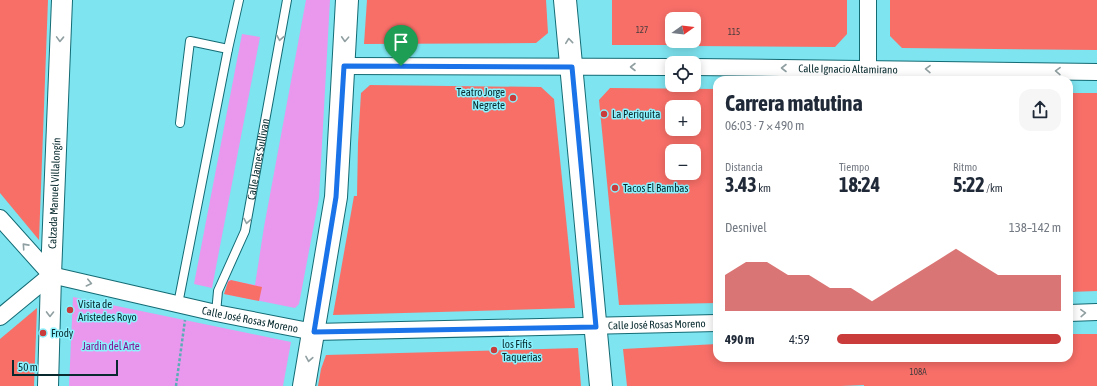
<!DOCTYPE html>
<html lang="es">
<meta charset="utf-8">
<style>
body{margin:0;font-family:"Asap Condensed",sans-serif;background:#f6f6f7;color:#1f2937;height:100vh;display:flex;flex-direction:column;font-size:15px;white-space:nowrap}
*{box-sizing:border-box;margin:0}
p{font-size:13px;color:#747a83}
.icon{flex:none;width:22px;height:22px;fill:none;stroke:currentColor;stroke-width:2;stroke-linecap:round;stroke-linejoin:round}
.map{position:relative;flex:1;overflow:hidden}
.drawer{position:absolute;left:713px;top:76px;width:360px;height:286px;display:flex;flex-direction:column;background:#fff;border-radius:12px;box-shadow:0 2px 10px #0003}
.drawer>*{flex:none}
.needle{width:26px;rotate:76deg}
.controls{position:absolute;left:665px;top:12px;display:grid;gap:8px}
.controls a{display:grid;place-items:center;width:36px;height:36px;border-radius:8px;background:#fff;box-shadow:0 2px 10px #0003;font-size:20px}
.scale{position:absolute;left:12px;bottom:10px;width:106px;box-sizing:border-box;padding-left:4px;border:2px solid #082a2e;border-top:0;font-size:11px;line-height:14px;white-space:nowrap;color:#082a2e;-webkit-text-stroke:3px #8bf2fe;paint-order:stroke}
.pin{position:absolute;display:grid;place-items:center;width:34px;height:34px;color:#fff;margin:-41px -17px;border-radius:50% 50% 50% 0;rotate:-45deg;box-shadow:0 0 4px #0007}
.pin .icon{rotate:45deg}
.round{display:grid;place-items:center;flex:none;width:42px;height:42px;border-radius:12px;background:#f6f6f7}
.head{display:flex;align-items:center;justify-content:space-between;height:68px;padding:0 12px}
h1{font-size:22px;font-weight:700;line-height:30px}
.stats{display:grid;grid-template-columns:repeat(3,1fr);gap:6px;height:68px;padding:4px 12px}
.stats div{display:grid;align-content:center}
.stats b{font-size:20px;font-weight:700}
.stats small{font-size:11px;font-weight:400}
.stats p{font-size:11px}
.chart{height:112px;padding:8px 12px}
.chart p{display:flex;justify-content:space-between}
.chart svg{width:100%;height:72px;margin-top:4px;fill:#ca3c3b;opacity:.7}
ul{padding:0 12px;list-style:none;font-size:13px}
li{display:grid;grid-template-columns:64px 48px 1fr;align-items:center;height:30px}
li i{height:10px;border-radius:5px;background:#ca3c3b}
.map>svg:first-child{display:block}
</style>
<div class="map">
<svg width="1097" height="386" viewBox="0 0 1097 386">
<rect width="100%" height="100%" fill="#7de4f0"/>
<g fill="#ea97ee">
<path d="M306,0H330L319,198L299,304L295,308L225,294L228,280L255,285L264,227Z"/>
<path d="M242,34L260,37L212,288L194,284Z"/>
<path d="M73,297L291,342L283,386H69Z"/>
</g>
<g fill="#f86f68" fill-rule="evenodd">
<path d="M0,0H48L39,240L0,193Z"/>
<path d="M367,0H546L548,33L536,43L364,44Z"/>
<path d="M612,0H847V34L835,47L694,46V19H672V45H612Z"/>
<path d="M890,0H1097V50L902,48L890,36Z"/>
<path d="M370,85L541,87L554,99L575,308L333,315L354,196H357L358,143L361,93Z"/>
<path d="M610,88L717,89V303L619,305L599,100ZM672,107H694V129H672ZM672,151H694V173H672Z"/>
<path d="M1069,93H1097V291L1069,292Z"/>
<path d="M231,280L262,287L259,301L224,294L228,282Z"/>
<path d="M37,308L34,386H0V339Z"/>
<path d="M1069,334H1097V386H864V385L841,386H627L623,349L717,344V358H1069Z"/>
<path d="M578,348L581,386H318L321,369L326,355Z"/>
</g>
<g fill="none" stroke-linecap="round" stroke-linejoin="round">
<defs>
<g id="service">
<path d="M228,49L239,0"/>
<path d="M178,304L228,49L190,41L180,123"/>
<path id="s1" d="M216,313L218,291L245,231L287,0"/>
</g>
<g id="minor">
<path d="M868,0V80"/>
<path d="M344,66L672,67"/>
<path id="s2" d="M694,67L1097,72"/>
<path d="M0,218L51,275"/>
<path id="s3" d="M51,275L216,313L314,332L717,323"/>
<path d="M1069,313L1097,312"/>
<path d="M0,317L51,275"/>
</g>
<g id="tertiary">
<path id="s4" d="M48,386L51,275L62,0"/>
</g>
<g id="secondary">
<path d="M565,0L601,386"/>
<path d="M304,386L336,197L347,0"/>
</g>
</defs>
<use href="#service" stroke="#136b74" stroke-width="10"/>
<use href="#minor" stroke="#136b74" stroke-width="18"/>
<use href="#tertiary" stroke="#136b74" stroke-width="22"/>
<use href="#secondary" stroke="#136b74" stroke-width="24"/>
<path stroke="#5aacb6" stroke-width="2.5" stroke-dasharray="3 2" stroke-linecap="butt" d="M176,386L185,320"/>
<use href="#service" stroke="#fff" stroke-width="8"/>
<use href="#minor" stroke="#fff" stroke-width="16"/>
<use href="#tertiary" stroke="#fff" stroke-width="20"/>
<use href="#secondary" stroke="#fff" stroke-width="22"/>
</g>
<defs><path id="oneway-chevron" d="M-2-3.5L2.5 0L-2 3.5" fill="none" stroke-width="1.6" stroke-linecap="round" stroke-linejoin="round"/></defs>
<g stroke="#909fa1">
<use href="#oneway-chevron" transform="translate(280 38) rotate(100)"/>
<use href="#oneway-chevron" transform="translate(60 39) rotate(92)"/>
<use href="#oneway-chevron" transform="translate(345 39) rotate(93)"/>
<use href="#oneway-chevron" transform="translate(569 41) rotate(-96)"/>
<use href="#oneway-chevron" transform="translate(633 67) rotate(-180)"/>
<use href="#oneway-chevron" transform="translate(784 68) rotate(-180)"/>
<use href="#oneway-chevron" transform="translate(928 69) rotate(-179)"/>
<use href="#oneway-chevron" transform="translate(1058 71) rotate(-179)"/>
<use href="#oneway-chevron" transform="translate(247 221) rotate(100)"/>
<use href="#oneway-chevron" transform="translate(25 246) rotate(-132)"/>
<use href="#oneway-chevron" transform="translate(89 283) rotate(13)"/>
<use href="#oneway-chevron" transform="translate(1083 313) rotate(-2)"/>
<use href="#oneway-chevron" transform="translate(50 314) rotate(91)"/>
<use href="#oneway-chevron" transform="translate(309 359) rotate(100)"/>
</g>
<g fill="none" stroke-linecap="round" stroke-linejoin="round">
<defs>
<path id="route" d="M344,66L572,67L596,327L314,332L336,197Z"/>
</defs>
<use href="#route" stroke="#fff" stroke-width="8"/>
<use href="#route" stroke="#1a73e8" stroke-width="5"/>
</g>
<g fill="#ca3c3b" stroke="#8bf2fe" stroke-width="1.5">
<circle cx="513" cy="98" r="4"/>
<circle cx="604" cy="114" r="4"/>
<circle cx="615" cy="188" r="4"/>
<circle cx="70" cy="310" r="4"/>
<circle cx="43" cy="333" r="4"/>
<circle cx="494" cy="350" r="4"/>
</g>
<g text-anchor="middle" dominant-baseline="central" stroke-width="3" stroke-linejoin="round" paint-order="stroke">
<g font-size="9" fill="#443b3c">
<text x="642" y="30">127</text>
<text x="734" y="32">115</text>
<text x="918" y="372">108A</text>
</g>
<g font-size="11" fill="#082a2e" stroke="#8bf2fe">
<text stroke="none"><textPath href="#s2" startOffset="154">Calle Ignacio Altamirano</textPath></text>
<text stroke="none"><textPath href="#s1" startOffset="161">Calle James Sullivan</textPath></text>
<text stroke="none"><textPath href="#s4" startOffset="193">Calzada Manuel Villalongín</textPath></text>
<text stroke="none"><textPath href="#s3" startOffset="204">Calle José Rosas Moreno</textPath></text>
<text stroke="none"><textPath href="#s3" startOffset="612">Calle José Rosas Moreno</textPath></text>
</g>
<g font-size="11" fill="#082a2e" stroke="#8bf2fe" text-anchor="start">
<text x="505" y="92" text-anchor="end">Teatro Jorge<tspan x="505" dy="13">Negrete</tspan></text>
<text x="612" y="114">La Periquita</text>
<text x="623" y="188">Tacos El Bambas</text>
<text x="78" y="304">Visita de<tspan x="78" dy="13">Aristedes Royo</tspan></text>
<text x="51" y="333">Frody</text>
<text x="502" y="344">los Fifis<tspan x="502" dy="13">Taquerias</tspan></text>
</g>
<g font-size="11" fill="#870f8f" stroke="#8bf2fe">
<text x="111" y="346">Jardin del Arte</text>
</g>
</g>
</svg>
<div class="controls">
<a><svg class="needle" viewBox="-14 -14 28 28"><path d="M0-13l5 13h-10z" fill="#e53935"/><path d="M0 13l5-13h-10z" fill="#747a83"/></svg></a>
<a><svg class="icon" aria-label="locate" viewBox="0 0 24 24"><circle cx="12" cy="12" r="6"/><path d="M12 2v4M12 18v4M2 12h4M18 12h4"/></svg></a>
<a>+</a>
<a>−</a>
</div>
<div class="scale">50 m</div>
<div class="pin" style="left:401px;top:66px;background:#1e9e55"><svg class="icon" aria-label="arrive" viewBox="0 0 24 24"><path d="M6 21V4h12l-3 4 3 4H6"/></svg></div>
<section class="drawer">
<div class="head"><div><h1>Carrera matutina</h1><p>06:03 · 7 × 490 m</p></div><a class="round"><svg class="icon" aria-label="share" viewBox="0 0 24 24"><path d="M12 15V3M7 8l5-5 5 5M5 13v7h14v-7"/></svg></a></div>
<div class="stats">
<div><p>Distancia</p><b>3.43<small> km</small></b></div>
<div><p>Tiempo</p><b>18:24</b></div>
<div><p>Ritmo</p><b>5:22<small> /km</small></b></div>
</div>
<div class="chart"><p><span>Desnivel</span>138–142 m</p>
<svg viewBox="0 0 160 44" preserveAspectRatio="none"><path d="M0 44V22L10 14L20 14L30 22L40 22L50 30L60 30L70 38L80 30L90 22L100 14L110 6L120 14L130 22L140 22L150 22L160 22V44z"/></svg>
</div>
<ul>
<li><b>490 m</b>4:59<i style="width:100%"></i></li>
</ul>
</section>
</div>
